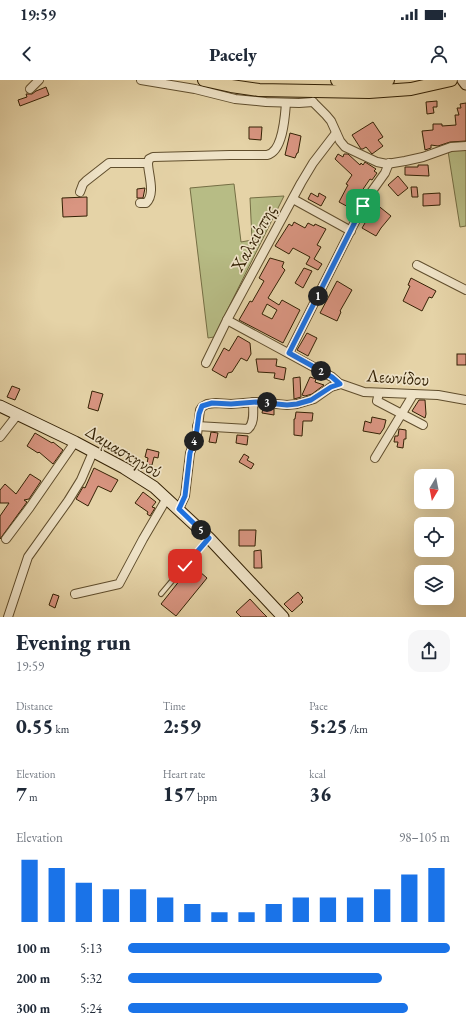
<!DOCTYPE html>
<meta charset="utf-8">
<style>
body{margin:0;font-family:"EB Garamond",serif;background:#f6f6f7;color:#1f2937;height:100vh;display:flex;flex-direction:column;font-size:15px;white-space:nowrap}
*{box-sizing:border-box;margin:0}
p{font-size:13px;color:#747a83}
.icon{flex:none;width:22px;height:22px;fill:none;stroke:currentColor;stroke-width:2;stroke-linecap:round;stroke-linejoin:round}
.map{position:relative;height:537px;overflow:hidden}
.side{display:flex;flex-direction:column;background:#fff;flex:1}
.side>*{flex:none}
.needle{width:26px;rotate:190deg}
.controls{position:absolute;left:414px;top:389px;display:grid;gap:8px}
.controls a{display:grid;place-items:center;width:40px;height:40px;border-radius:8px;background:#fff;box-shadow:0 4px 16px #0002;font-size:20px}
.pin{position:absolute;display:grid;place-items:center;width:34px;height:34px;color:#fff;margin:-17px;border-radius:8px;box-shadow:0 2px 6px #0006}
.km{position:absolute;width:20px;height:20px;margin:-10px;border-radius:50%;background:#222;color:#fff;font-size:11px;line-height:20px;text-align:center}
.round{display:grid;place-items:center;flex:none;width:42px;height:42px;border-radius:12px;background:#f6f6f7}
.headline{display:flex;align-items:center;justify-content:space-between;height:68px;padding:0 16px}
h1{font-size:22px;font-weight:800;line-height:30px}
.figures{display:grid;grid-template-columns:repeat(3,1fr);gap:6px;height:68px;padding:4px 16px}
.figures div{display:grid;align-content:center}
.figures b{font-size:20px;font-weight:800}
.figures small{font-size:11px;font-weight:400}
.figures p{font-size:11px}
.chart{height:112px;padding:8px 16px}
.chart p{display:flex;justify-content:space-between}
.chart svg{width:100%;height:72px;margin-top:4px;stroke:#1a73e8;stroke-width:6}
ul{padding:0 16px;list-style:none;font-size:13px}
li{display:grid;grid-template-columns:64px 48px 1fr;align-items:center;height:30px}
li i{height:10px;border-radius:5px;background:#1a73e8}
.status{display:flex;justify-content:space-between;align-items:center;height:28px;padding:0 20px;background:#fff;direction:ltr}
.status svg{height:11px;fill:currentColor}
header{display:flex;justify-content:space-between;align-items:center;height:52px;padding:0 16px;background:#fff;font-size:18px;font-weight:800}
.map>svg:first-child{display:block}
</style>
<div class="status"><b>19:59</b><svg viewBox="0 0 49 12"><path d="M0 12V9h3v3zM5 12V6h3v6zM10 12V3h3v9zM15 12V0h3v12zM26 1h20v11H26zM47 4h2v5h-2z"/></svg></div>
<header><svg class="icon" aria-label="back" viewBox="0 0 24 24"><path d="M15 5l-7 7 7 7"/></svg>Pacely<svg class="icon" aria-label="person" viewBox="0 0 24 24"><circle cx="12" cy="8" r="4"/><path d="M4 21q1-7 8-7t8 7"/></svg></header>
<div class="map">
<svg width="466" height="537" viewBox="0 0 466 537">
<rect width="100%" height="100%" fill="#e5d3a7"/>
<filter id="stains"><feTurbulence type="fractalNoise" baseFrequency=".005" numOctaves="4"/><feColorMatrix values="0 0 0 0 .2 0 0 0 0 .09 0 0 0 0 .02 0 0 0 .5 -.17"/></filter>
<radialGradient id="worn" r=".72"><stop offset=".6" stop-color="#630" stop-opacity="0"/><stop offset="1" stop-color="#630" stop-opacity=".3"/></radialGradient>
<g fill="#b7bc85" stroke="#756e44">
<path d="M466,68V146L460,147L448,71Z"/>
<path d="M234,104L241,162L252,160L250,118L284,116L214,257L208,258L190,108Z"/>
</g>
<g fill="#d99581" stroke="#332104" fill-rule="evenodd">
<path d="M46,7L49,15L20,26L18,20L27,17L26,14H32L36,11Z"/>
<path d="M437,21V27H433L434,33L427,34L426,22Z"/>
<path d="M466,23V61L450,62L438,66L431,65V68L425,70L422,51L433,50V44H442V46L456,45L455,35H459L457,28H461L460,24Z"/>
<path d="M373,42L383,57L378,60L383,66L372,74L366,67L363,69H361L352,55Z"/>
<path d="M249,47H262L261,60L249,59Z"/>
<path d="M290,53L301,56L298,73H297L295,78L285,75Z"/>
<path d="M338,74L343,77L344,74H348L360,85L361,83L363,85L365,82L376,89L374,91L377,93L372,100L370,99L359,115L355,122L358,123L354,130L339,122L348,105L346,104L352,95L335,79Z"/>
<path d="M418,85H428L429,96L405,95V87H418Z"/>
<path d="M398,96L408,108L398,116L388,105Z"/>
<path d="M411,107H417L418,117H412Z"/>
<path d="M145,108L143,118H137V109Z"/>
<path d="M311,113L318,117L319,113L326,117L321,126L308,119Z"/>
<path d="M440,113V125L423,126V114Z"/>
<path d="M87,117V136L63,137L62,118Z"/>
<path d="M376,124L391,136L381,148L376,156L362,148L371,133L370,132Z"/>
<path d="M294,142L305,148L308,143L314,146L315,144L326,149L317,165L321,167L314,179L322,184L318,190L306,184L310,177L293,168L289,174L275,166L289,144L292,146Z"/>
<path d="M270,178L284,182L282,187L285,190L268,218L279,225L282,220L300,230L283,263L239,240L250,221L252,222L264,201L259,198ZM267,224L277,230L272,239L262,234Z"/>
<path d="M304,188L312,191L303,208L295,203Z"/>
<path d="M411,198L436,211L432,218L429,217L422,231L403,221L410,206L408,205Z"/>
<path d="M337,201L352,210L340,231L341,232L337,241L320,233Z"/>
<path d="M307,253L317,258L308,276L297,270Z"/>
<path d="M238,256L250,263L251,274L247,281L241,278L232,292L228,293L226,298L212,290L224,268L229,271Z"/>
<rect x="457" y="274" width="9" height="11"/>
<path d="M256,279H277L276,286L286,288L284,300L274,298L275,293L258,292Z"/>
<path d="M300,297L301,317L294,319L293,298Z"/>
<path d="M310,297L316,299L315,302L324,305L312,314L305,316L302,315Z"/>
<path d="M12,306L20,309L15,320L7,317Z"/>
<path d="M92,311L103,314L98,331L88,328Z"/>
<path d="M419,320H425L426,334L425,338L412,331Z"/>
<path d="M263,328L274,329V335L262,333Z"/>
<path d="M296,332L313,333L312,341H303L302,356L294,355V339H295Z"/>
<path d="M372,337L386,340L384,348L380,354L363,351L365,341L371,343Z"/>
<path d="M399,349L406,350V359H404L403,368L397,367L398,362H394L395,356H398Z"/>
<path d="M211,352L218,353L216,363L209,362Z"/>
<path d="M35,353L52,363L53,362L63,370L53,384L39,372L38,373L27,366Z"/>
<path d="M237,355L248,356L247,365L236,363Z"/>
<path d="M147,369L159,372L158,378L154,377L152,385L147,384L148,378L145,377Z"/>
<path d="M244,374L249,377L247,380L254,384L251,389L239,382Z"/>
<path d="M94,388L118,400L111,412L98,406L88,426L76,419L83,407L85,408Z"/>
<path d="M30,394L41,401L29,419L24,420L27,422L0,459V436L9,423H0V410L5,404L16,414Z"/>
<path d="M143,412L156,422L152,427L155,428L150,436L147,434L148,432L135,423Z"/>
<path d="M239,450H256L255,466H239Z"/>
<path d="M261,470L262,488H254V471Z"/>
<path d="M192,485L207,498L176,536L161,524Z"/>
<path d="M298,512L303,518L301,520L303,522L292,532L284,524Z"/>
<path d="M53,514L59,516L55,528L49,525Z"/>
<path d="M250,519L262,532L267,537H241L236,532Z"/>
</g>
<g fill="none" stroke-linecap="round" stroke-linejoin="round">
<defs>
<path id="lane" d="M161,514L208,458"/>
<g id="street">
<path d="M141,0L195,9L235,19L266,22L299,23L313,22"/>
<path d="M30,9L39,0"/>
<path d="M313,22L326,35L331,41L340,61L345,67L377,82L387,84L405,81L423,77L451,67L466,66"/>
<path d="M80,112L83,104L86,101L109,83H148"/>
<path d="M293,119L351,151"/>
<path d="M140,123H146C156,114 148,94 148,83L149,79L153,77L230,75H267C283,72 285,36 286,23"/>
<path d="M417,185L466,210"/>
<path d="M227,240L332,297L340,304"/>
<path d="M289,273L367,118L385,93L389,83"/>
<path d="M206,283L227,240L301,103L313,83L336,53"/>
<path d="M379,313L377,321L423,345"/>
<path d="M197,346L248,349C255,343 253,331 253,322"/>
<path d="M0,357L18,334"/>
<path d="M375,378L413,315"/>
<path d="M179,429L185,416L190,373L197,355L200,330L202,327L207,324L216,323L231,324L256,322L287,325L297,324L314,319L331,307L341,304L364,312L438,315L466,320"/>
<path d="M6,459L30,427L75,362"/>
<path d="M75,514L119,504L143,459L167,418"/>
<path d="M8,537L28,477L68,421L81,400L93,372"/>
</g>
<g id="secondary">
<path d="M463,0L466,4"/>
<path d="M0,326L75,362L124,388L154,407L209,458L283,537"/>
</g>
<g id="primary">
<path d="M204,0L231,6L259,10L369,12L411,9L451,0"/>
<path d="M337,0H388"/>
</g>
</defs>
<use href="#lane" stroke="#604e2d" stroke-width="6"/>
<use href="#street" stroke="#604e2d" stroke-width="10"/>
<use href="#secondary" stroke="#332104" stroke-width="13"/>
<use href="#primary" stroke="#332104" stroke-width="14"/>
<use href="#lane" stroke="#eee2c6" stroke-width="4"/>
<use href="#street" stroke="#eee2c6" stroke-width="8"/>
<use href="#secondary" stroke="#eee2c6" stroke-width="11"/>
<use href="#primary" stroke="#e5d3a7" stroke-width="12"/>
</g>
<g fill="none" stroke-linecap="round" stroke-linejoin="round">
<defs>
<path id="route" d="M185,486L209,458L179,429L185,416L190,373L196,356L199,334L202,326L212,323L231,324L256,322L287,325L297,324L311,320L331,307L340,304L332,297L289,273L363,126"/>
</defs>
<use href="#route" stroke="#fff" stroke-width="8"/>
<use href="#route" stroke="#1a73e8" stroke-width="5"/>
</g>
<g text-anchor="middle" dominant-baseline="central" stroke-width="3.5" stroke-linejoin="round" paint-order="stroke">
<g font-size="18" fill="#332104" stroke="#eee2c6">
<text transform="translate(253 158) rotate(-61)">Χαλκιόπης</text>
<text transform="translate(398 297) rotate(4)">Λεωνίδου</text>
<text transform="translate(124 371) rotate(31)">Δαμασκηνού</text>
</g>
</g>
<rect width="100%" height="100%" filter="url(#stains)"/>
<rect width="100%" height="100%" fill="url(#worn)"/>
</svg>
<div class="controls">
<a><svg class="needle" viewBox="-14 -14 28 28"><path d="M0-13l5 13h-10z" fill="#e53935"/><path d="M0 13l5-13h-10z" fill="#747a83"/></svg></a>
<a><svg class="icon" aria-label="locate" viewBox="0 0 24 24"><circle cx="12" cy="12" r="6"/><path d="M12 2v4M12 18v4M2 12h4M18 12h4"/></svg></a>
<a><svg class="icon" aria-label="layers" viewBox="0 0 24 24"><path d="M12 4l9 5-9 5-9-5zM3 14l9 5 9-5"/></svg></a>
</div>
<div class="pin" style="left:363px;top:126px;background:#1e9e55"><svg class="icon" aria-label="arrive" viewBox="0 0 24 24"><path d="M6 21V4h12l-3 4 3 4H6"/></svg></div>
<div class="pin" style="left:185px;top:486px;background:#d93025"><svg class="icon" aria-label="check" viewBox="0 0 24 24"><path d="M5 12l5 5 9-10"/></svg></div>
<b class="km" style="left:318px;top:216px">1</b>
<b class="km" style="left:321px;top:291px">2</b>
<b class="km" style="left:267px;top:322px">3</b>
<b class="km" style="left:194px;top:361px">4</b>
<b class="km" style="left:201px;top:450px">5</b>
</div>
<section class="side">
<div class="headline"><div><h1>Evening run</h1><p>19:59</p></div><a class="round"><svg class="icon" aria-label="share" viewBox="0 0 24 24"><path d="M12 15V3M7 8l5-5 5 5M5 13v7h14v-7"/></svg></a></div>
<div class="figures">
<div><p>Distance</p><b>0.55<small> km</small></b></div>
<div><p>Time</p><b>2:59</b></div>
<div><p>Pace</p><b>5:25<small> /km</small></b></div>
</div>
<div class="figures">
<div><p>Elevation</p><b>7<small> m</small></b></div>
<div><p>Heart rate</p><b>157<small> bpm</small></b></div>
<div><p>kcal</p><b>36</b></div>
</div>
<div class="chart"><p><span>Elevation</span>98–105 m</p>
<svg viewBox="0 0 160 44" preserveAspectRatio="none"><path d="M5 44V6M15 44V11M25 44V20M35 44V24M45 44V24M55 44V29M65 44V33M75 44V38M85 44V38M95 44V33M105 44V29M115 44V29M125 44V29M135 44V24M145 44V15M155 44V11"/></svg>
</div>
<ul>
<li><b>100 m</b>5:13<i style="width:100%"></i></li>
<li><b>200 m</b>5:32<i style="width:79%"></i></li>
<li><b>300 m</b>5:24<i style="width:87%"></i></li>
</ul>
</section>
